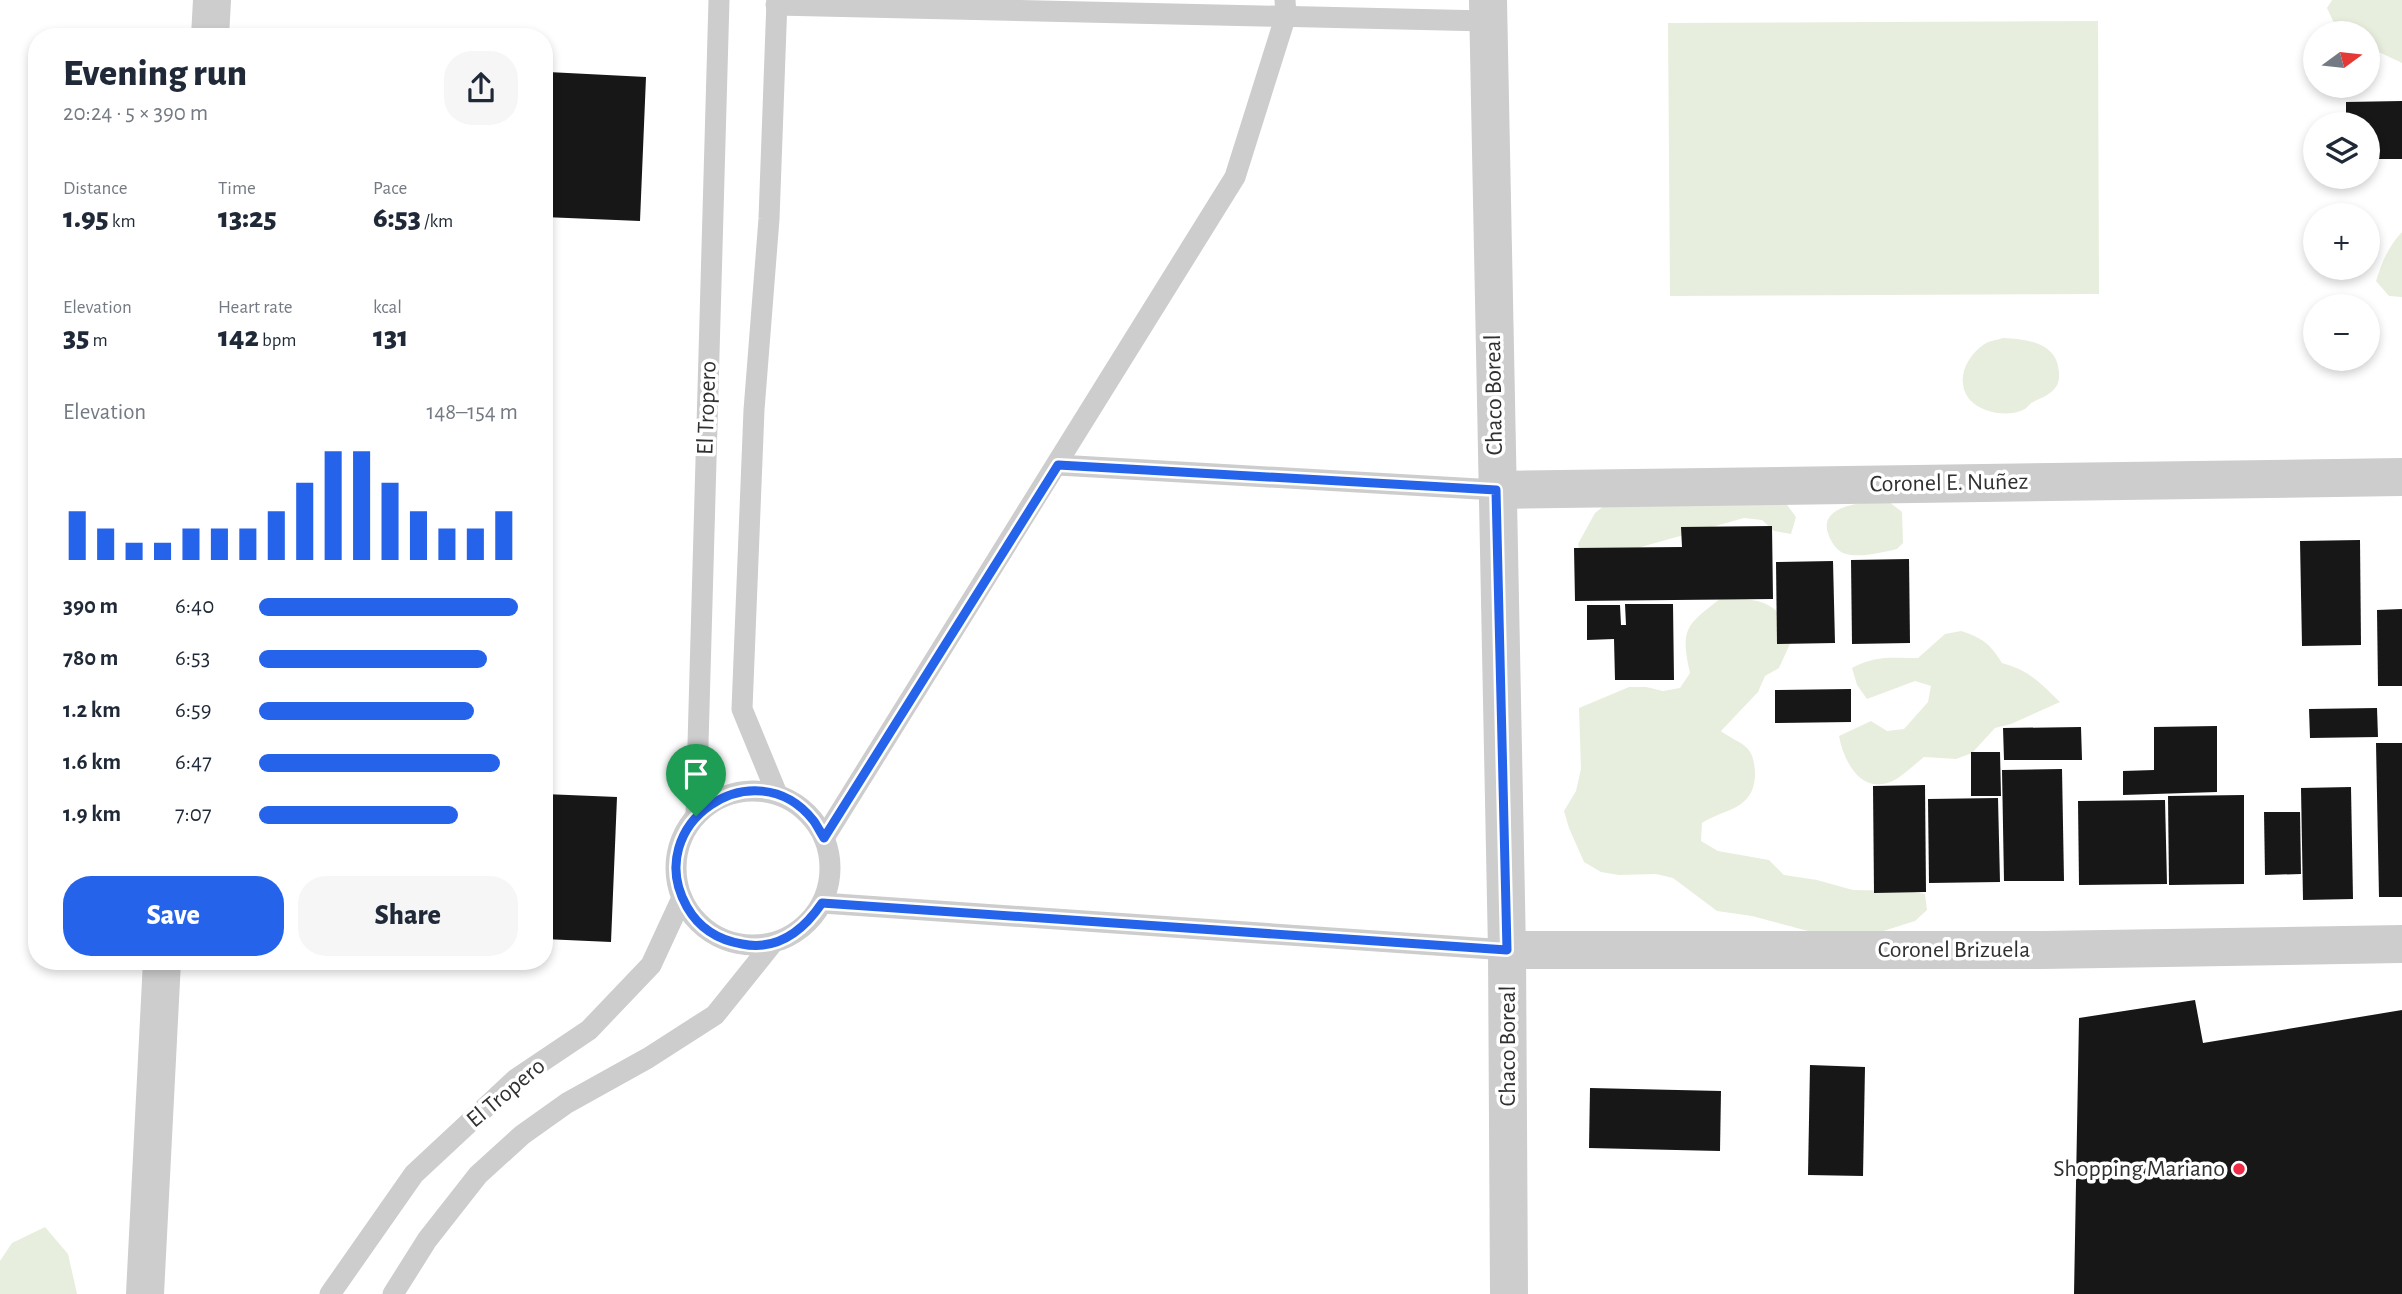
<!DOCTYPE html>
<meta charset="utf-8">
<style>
body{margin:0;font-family:"Alegreya Sans",sans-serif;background:#f6f6f7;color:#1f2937;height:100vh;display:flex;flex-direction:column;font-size:26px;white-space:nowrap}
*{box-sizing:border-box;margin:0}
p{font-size:23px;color:#747a83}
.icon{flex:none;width:38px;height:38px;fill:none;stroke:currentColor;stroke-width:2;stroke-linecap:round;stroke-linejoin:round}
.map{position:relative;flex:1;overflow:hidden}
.side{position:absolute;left:28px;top:28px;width:525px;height:942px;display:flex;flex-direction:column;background:#fff;border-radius:28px;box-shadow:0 4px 10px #0003}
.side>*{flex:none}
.needle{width:46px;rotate:75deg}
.buttons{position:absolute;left:2303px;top:21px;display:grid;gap:14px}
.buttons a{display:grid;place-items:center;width:77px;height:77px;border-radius:50%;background:#fff;box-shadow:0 4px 10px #0003;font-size:35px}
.pin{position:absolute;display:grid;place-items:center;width:60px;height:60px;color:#fff;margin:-72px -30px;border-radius:50% 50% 50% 0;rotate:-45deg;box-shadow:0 0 7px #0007}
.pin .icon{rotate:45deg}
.round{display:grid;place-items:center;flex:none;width:74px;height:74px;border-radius:28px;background:#f6f6f7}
.overview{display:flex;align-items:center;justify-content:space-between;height:119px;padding:0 35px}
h1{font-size:38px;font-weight:800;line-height:52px}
.figures{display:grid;grid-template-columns:repeat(3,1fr);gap:10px;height:119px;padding:7px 35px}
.figures div{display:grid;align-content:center}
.figures b{font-size:30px;font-weight:800}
.figures small{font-size:19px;font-weight:400}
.figures p{font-size:19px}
.chart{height:196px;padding:14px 35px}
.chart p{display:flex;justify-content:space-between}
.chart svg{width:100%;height:126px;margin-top:7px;stroke:#2563eb;stroke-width:6}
.cta{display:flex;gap:14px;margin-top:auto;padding:14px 35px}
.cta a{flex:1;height:80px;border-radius:28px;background:#2563eb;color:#fff;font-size:28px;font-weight:800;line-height:80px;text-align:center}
.cta a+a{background:#f6f6f7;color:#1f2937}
ul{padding:0 35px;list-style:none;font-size:23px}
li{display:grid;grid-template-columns:112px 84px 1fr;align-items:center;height:52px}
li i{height:18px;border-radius:9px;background:#2563eb}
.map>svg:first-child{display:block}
</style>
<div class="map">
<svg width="2402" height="1294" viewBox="0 0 2402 1294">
<rect width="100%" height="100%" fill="#fff"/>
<g fill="#e8eedd">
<path d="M2332,0H2402V63L2368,47V33H2343L2334,23L2327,8Z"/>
<path d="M2098,21L2099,294L1670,296L1668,23Z"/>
<path d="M2402,232V297L2389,296L2376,281C2382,262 2388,247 2402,232Z"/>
<path d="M2003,338C2028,339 2058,343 2059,373C2059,378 2059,384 2055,388C2050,395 2041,398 2033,402C2030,403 2028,407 2025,409C2009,418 1982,413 1970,400C1955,382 1965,358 1983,345C1988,341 1997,340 2003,338Z"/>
<path d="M1888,501L1902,512L1903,543L1897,549C1883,552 1857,559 1843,553C1837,550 1831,542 1829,536C1815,503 1869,502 1888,501Z"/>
<path d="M1609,502H1785L1796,517L1791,534L1774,531L1762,520L1744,518L1641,547L1598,570L1582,561L1578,544L1595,513Z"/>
<path d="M1720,599C1759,599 1774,598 1794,635L1779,668L1765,676L1758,692L1721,731C1728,737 1742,742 1748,749C1754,756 1755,767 1755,776C1753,810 1726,808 1702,823L1701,841L1718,851L1769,860L1784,875L1817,880L1853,890L1908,891L1925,894L1927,910L1915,921L1877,933L1823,935L1752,916L1717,911L1673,878L1656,874L1619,875L1601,872L1584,862L1569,828L1564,811L1576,791L1581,769L1579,708L1629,687H1646L1663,691L1680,688L1690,673C1680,629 1686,625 1720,599Z"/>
<path d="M1961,631C1983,638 1990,644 2002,663C2029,670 2040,683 2060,702L2011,724L1995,728L1972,753L1956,759L1924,757C1915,764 1907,772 1898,778C1864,799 1844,764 1839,736L1871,721L1887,731L1904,729L1928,702L1931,686L1915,681L1867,699L1857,685L1852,668C1875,655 1892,658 1918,658L1945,634Z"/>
<path d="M45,1227L68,1254L77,1294H0V1261L12,1243Z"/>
</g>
<g fill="#171717">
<path d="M548,72L646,77L640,221L544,217Z"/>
<path d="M2402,101V159H2368V124H2346V102Z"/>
<path d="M1772,526L1773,599L1575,601L1574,548L1682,547L1681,527Z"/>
<path d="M2360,540L2361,645L2302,646L2300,541Z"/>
<path d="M1909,559L1910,643L1852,644L1851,560Z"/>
<path d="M1833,561L1835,643L1777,644L1776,562Z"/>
<path d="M1625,604H1673L1674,680H1615L1614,639L1587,640V605H1620L1621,625H1626Z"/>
<path d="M2402,609V686H2378L2377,610Z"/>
<path d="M1851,689V722L1775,723V690Z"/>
<path d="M2377,708L2378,737L2310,738L2309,709Z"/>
<path d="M2217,726V792L2123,795V771L2154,770V727Z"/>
<path d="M2081,727L2082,760H2004L2003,728Z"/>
<path d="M2376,743H2402V897H2379Z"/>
<path d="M1971,752H2000L2001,796H1971Z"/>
<path d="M2062,769L2064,881H2004L2002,770Z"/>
<path d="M1925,785L1926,892L1874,893L1873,786Z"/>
<path d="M2351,787L2353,899L2303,900L2301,788Z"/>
<path d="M544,794L617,797L611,942L544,939Z"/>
<path d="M2244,795V884L2169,885L2168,796Z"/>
<path d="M1998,798L2000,882L1929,883L1928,799Z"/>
<path d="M2165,800L2167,884L2079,885L2078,801Z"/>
<path d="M2264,812H2300L2301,874L2265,875Z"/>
<path d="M2195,1000L2203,1043L2402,1010V1294H2074L2079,1018Z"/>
<path d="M1810,1065L1865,1067L1863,1176L1808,1175Z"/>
<path d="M1590,1088L1721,1091L1720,1151L1589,1148Z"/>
</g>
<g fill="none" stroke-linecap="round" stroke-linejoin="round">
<g stroke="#cdcdcd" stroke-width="21">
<path d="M777,0L769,219L754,410L742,709L777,794"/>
<path d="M776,5L1487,21"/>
<path d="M1058,465L1496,490"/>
<circle cx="753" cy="868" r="77"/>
<path d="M696,815L719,0"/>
<path d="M824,838L1235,177L1286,15L1285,0"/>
<path d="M822,903L1507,950"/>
<path d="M330,1294L414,1174L516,1079L589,1030L651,965L682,898"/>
<path d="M393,1294L427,1240L478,1175L522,1135L567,1103L648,1058L715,1015L772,944"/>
</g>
<g stroke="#cdcdcd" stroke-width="38">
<path d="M1488,0L1507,950L1509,1294"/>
<path d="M210,37L212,0"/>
<path d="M1496,490L2402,477"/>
<path d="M1507,950H2043L2402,944"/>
<path d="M145,1294L162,961"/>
</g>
</g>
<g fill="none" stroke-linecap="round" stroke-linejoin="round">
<defs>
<path id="route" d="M1058,465L1496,490L1507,950L822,903C803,931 777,951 742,944C718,940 699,928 687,907C640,824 755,747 813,820C817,825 820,832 824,838Z"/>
</defs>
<use href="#route" stroke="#fff" stroke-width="14"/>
<use href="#route" stroke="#2563eb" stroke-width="9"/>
</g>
<circle fill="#ef2a49" stroke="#fff" stroke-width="2.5" cx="2239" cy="1169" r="7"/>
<g text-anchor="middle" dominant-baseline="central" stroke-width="7" stroke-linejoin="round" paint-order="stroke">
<g font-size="24" fill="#303030" stroke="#fff">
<text transform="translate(1494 395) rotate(-91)">Chaco Boreal</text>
<text transform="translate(707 408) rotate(-88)">El Tropero</text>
<text transform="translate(1949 483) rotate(-1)">Coronel E. Nuñez</text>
<text x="1954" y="950">Coronel Brizuela</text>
<text transform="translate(1508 1046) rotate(-90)">Chaco Boreal</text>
<text transform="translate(506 1093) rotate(-40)">El Tropero</text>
</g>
<g font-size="24" fill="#303030" stroke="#fff" text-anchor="end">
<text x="2225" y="1169">Shopping Mariano</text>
</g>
</g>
</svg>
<div class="buttons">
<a><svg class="needle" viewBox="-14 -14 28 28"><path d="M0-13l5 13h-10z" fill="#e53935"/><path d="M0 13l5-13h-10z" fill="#747a83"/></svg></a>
<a><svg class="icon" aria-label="layers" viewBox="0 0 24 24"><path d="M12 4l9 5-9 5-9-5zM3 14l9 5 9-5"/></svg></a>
<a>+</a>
<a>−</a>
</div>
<div class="pin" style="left:696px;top:816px;background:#1e9e55"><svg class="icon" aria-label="arrive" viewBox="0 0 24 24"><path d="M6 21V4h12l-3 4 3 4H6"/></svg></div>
<section class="side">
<div class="overview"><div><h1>Evening run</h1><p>20:24 · 5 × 390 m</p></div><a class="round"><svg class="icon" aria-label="share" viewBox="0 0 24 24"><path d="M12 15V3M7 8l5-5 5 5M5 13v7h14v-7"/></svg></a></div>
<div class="figures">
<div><p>Distance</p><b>1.95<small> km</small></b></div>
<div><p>Time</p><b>13:25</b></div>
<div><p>Pace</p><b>6:53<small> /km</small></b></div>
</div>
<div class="figures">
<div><p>Elevation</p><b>35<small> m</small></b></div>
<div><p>Heart rate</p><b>142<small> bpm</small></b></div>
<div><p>kcal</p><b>131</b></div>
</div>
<div class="chart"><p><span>Elevation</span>148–154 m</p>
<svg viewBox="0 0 160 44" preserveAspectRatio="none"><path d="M5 44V27M15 44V33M25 44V38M35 44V38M45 44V33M55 44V33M65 44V33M75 44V27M85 44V17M95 44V6M105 44V6M115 44V17M125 44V27M135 44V33M145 44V33M155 44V27"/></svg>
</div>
<ul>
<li><b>390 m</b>6:40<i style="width:100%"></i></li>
<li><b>780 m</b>6:53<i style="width:88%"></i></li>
<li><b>1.2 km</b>6:59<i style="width:83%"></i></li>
<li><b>1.6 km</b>6:47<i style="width:93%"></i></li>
<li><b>1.9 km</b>7:07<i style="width:77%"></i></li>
</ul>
<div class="cta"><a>Save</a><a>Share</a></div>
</section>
</div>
